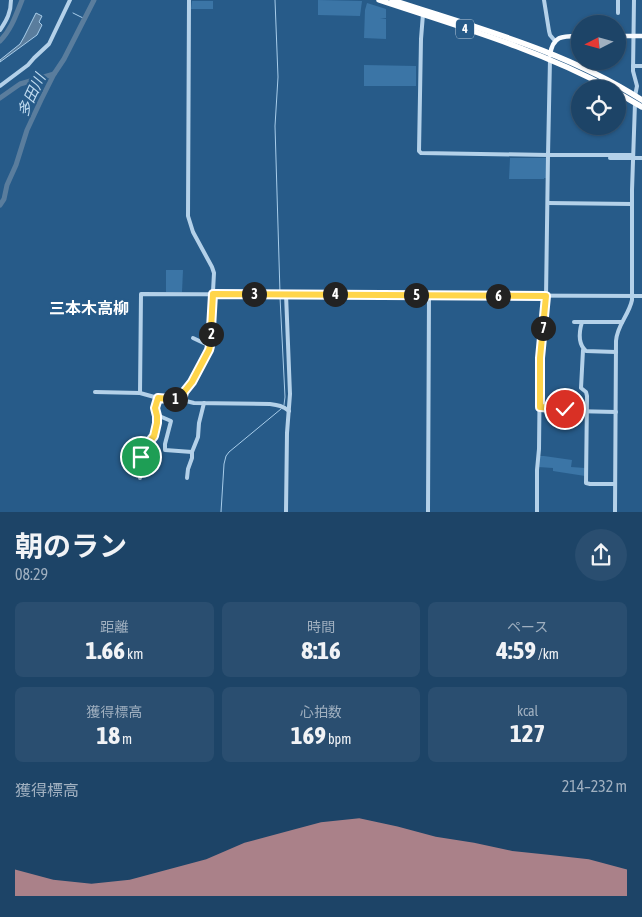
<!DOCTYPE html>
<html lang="ja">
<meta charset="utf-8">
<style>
body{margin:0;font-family:"Asap Condensed","Noto Sans JP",sans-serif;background:#2a4e70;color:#f1f3f6;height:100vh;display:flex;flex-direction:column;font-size:19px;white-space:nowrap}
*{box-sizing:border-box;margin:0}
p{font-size:16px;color:#a0b0c0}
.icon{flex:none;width:28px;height:28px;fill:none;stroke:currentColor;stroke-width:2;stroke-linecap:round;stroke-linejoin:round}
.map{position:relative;height:512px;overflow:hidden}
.side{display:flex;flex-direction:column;background:#1d4467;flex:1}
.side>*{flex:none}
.needle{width:32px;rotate:264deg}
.buttons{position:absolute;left:571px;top:15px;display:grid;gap:10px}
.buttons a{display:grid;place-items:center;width:55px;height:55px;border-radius:50%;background:#1d4467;box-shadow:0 1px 4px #0004,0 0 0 1px #3b5c7b;font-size:25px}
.pin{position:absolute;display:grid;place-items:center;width:42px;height:42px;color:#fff;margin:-21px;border:2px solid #fff;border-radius:50%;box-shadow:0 1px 5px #0007}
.km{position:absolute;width:25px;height:25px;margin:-12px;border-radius:50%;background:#222;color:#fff;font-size:14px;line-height:25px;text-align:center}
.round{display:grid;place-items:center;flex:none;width:52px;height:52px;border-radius:26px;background:#2a4e70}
.headline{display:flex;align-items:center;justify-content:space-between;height:85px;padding:0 15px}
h1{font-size:28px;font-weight:700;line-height:38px}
.stats{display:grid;grid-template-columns:repeat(3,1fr);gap:8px;height:85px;padding:5px 15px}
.stats div{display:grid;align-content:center;border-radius:8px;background:#2a4e70;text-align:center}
.stats b{font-size:25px;font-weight:700}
.stats small{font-size:14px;font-weight:400}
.stats p{font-size:14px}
.chart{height:140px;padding:10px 15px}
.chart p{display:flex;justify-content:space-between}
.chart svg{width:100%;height:90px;margin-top:5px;fill:#e69b98;opacity:.7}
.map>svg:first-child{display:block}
</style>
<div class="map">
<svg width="642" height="512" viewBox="0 0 642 512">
<rect width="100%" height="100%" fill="#275b89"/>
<g fill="#3b75a6">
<path d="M318,0L362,1L360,16L318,15Z"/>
<path d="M192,1H213V9H191Z"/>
<path d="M367,3L386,9V18H380L386,19V39L364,38L365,10Z"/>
<path d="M364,65L416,66V86H364Z"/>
<path d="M510,158H546V178H544V179H509Z"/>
<path d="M166,270H183L182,292H166Z"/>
<path d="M538,456H544L572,460L571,467L585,468V476L553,471V468L538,467Z"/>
</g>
<path fill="#5a7d9d" stroke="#a8cdea" d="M36,13L42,16L39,22L42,25L37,35L0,62V60L20,44L24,37Z"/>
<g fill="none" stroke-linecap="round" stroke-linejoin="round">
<g stroke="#a8cdea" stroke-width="1">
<path d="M275,0L278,77L275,126L280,293"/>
<path d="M73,13L85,19"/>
<path d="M280,297L285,397L284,405"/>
<path d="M221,512L224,464L226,456L229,452L281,409"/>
</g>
<g stroke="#5a7d9d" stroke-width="5">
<path d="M0,41C11,30 16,15 22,0"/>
<path d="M0,98L20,84L54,74"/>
<path d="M0,205L4,199L7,185L16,165L27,130L41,100L54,74L64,59L94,0"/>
</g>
<g stroke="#b4d1e9" stroke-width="4">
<path d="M544,0L549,31L550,35L555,41"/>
<path d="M618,0V13"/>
<path d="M634,0L633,71L637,86L635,96"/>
<path d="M423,14L421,39L419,151L421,153L548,155L550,59"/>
<path d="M0,30C7,20 11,12 11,0"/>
<path d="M633,66H642"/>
<path d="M0,86L28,65L34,58L49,44L70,0"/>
<path d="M610,158H642"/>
<path d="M548,203L632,204"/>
<path d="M574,322H622"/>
<path d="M582,322C579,332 578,344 586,351L616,352"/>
<path d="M193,338L210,346"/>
<path d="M583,350L581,388L586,392L587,396L586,483L590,484H615"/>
<path d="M95,392L140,393L158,398L182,400L194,403L270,404C278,405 283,406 289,411"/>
<path d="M140,393L141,294L642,296"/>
<path d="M182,400L184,392L193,382L210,346L214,273L212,267L193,232L188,216L189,0"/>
<path d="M540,407L559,408L573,411L616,412"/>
<path d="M157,415L171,421L165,444V450L192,452"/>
<path d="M140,478L141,452L153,436L157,423V415L155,407L158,398"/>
<path d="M187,478L188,469L192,458V452L198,437L199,423L204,403"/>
<path d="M286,512L287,433L290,394L286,294"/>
<path d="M428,512L429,295"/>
<path d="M537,512V470L539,449L540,358L546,298L548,155H633"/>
<path d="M615,512L616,341C617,325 629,315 632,300V190L635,103"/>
</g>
<g stroke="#f7fafe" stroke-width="4.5">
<path d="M618,36H642"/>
<path d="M550,55C553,35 563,36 580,36"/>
</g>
<g stroke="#fff" stroke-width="5.5">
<path d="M379,0C457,26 538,49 611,89"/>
<path d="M392,0C477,28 566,51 642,100"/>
<path d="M618,93L642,107"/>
</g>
</g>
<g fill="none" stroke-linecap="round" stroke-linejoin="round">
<defs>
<path id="route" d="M141,457V452L154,436L157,423V416L155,408L158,398L182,400L184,392L192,382L209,350L210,346L213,294L546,296L540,358V407L565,409"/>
</defs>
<use href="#route" stroke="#fff" stroke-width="10"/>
<use href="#route" stroke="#ffd54a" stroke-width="6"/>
</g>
<g text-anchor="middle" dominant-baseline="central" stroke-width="4.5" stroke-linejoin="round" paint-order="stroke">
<rect fill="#275b89" stroke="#becedc" stroke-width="1" x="456" y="19.5" width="18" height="19" rx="4"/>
<g font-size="12" font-weight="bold" fill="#fff">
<text x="465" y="29">4</text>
</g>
<g font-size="15" font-style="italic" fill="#c0dbf0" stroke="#275b89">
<text transform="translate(31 95) rotate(-65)">多田川</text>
</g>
<g font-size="16" font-weight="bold" fill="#fff" stroke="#275b89">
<text x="89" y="308">三本木高柳</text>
</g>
</g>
</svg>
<div class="buttons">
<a><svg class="needle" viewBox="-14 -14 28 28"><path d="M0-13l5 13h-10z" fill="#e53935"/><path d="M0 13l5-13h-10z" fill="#a0b0c0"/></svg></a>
<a><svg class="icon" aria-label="locate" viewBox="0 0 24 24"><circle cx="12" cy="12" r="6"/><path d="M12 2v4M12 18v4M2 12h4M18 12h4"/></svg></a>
</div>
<div class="pin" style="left:141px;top:457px;background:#1e9e55"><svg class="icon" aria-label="arrive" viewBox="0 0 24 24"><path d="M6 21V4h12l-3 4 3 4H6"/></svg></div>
<div class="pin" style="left:565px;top:409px;background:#d93025"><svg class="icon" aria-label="check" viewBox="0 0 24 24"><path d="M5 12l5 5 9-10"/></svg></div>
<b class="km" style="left:175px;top:399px">1</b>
<b class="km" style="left:211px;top:334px">2</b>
<b class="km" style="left:254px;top:294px">3</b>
<b class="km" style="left:335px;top:294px">4</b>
<b class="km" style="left:416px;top:295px">5</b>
<b class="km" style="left:498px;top:296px">6</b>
<b class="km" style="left:543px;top:328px">7</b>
</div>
<section class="side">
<div class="headline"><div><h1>朝のラン</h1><p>08:29</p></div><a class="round"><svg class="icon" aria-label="share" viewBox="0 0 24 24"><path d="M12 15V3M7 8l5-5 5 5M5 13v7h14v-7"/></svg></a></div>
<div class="stats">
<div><p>距離</p><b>1.66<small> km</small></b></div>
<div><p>時間</p><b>8:16</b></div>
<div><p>ペース</p><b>4:59<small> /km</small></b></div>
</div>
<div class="stats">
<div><p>獲得標高</p><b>18<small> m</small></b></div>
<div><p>心拍数</p><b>169<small> bpm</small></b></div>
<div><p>kcal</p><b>127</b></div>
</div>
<div class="chart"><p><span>獲得標高</span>214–232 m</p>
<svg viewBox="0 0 160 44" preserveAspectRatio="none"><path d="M0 44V31L10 36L20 38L30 36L40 31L50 26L60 18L70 13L80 8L90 6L100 10L110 15L120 18L130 22L140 24L150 26L160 31V44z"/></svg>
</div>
</section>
